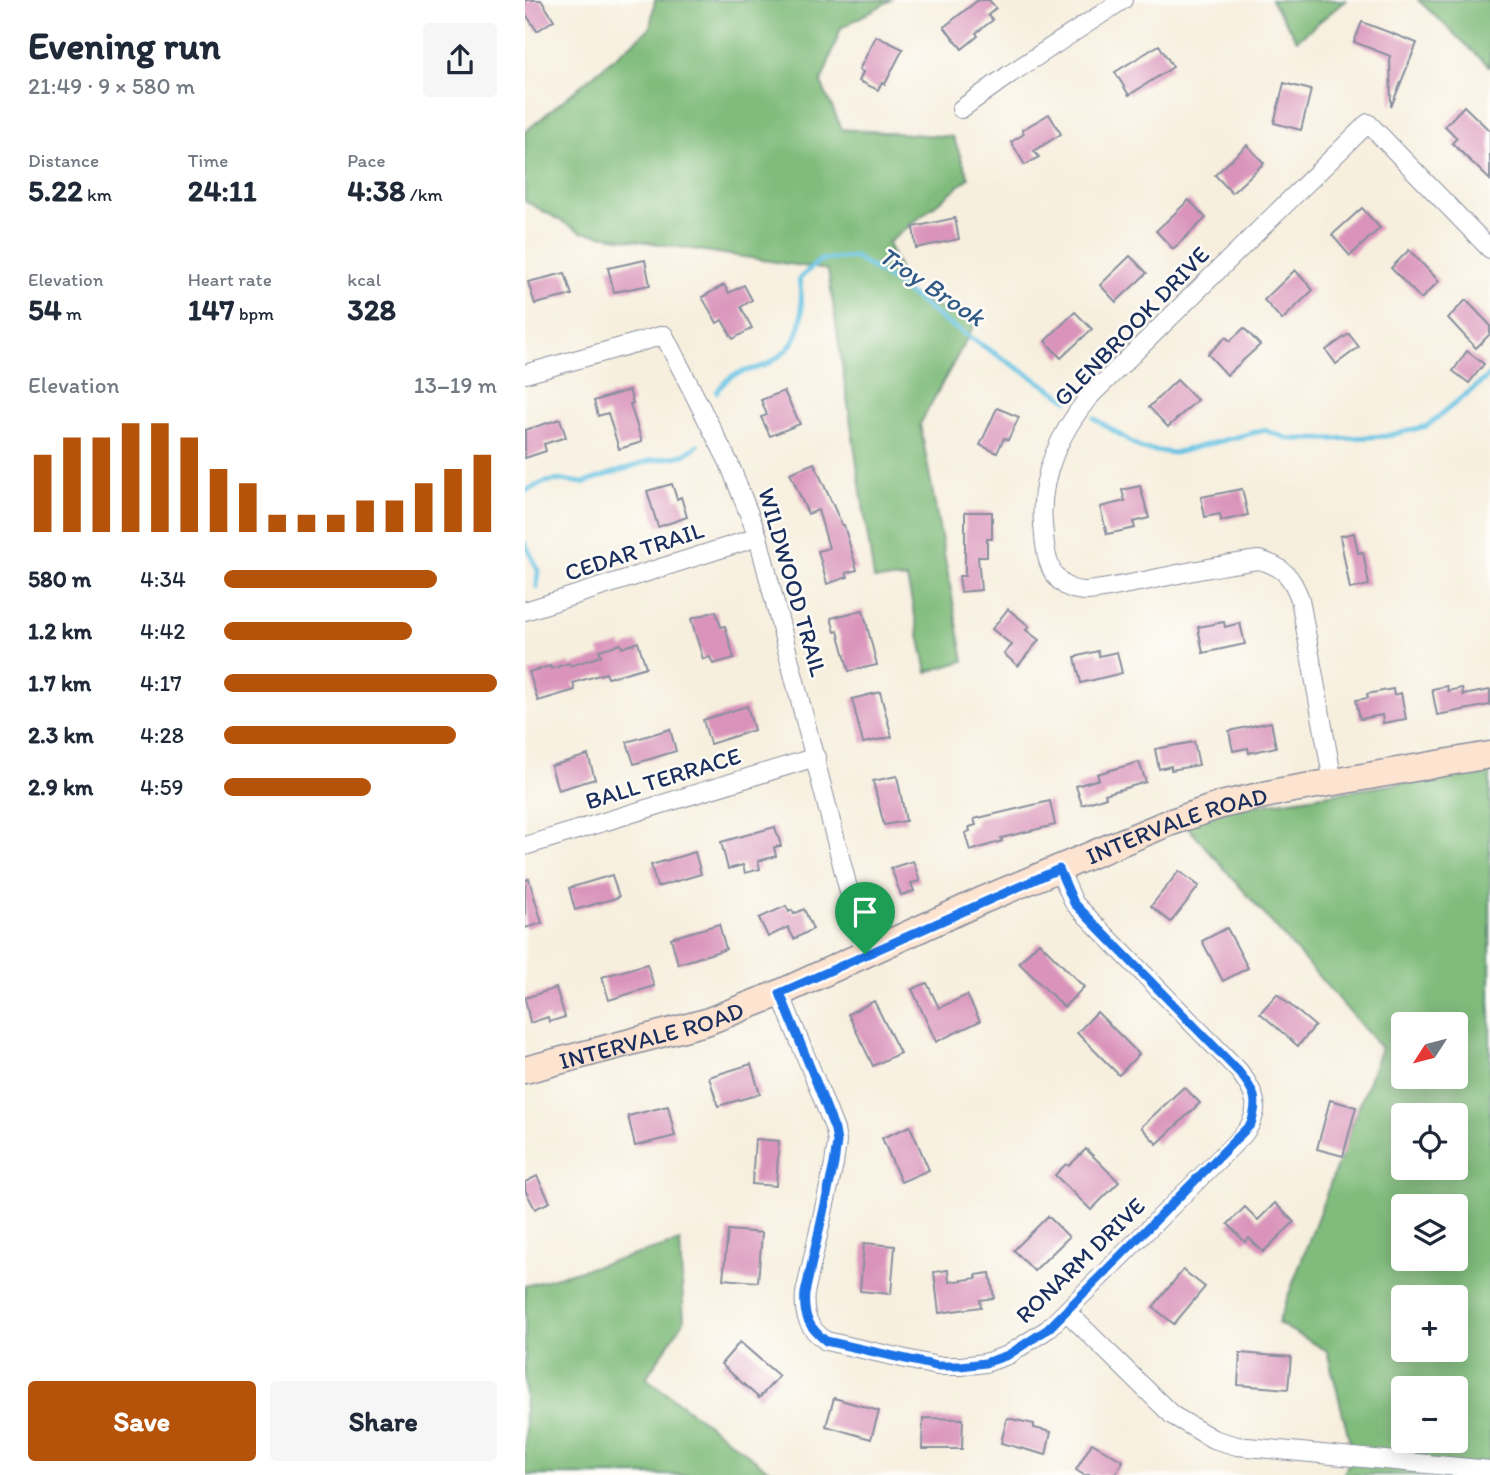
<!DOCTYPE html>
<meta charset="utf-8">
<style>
body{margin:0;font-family:Itim,sans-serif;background:#f6f6f7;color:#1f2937;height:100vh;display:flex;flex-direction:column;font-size:26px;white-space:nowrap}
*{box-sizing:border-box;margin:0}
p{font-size:23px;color:#747a83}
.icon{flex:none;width:38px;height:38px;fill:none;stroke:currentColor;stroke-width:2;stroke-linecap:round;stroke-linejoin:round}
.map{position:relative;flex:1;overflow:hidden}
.drawer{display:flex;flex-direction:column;background:#fff;width:525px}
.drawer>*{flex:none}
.needle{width:46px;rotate:234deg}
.controls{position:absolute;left:866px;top:1012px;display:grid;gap:14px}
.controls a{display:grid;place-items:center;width:77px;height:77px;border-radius:7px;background:#fff;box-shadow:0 4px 18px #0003;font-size:35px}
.pin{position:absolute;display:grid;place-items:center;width:60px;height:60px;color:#fff;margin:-72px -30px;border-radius:50% 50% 50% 0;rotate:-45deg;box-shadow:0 0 7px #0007}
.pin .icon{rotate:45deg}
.round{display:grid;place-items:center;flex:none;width:74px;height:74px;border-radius:7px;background:#f6f6f7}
.headline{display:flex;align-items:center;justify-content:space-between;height:119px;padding:0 28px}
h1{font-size:38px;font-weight:700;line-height:52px}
.stats{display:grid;grid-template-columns:repeat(3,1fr);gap:10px;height:119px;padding:7px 28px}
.stats div{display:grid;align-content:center}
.stats b{font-size:30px;font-weight:700}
.stats small{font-size:19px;font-weight:400}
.stats p{font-size:19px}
.chart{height:196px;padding:14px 28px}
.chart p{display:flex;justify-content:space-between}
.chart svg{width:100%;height:126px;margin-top:7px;stroke:#b45309;stroke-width:6}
.action{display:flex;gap:14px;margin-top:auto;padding:14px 28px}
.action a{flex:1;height:80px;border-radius:7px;background:#b45309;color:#fff;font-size:28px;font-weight:700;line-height:80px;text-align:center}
.action a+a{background:#f6f6f7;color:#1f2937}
ul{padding:0 28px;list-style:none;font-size:23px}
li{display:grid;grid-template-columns:112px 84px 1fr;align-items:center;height:52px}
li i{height:18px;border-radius:9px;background:#b45309}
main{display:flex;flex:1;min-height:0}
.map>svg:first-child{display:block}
</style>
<main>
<section class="drawer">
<div class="headline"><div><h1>Evening run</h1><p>21:49 · 9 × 580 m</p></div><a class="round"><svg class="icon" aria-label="share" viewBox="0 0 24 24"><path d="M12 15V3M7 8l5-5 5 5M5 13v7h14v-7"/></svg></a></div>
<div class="stats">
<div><p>Distance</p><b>5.22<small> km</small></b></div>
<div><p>Time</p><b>24:11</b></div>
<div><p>Pace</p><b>4:38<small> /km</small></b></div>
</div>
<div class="stats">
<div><p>Elevation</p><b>54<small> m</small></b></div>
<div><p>Heart rate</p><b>147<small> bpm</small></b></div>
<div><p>kcal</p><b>328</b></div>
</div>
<div class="chart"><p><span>Elevation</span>13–19 m</p>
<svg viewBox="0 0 160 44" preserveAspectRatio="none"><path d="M5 44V17M15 44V11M25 44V11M35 44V6M45 44V6M55 44V11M65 44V22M75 44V27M85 44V38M95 44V38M105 44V38M115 44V33M125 44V33M135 44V27M145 44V22M155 44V17"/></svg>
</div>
<ul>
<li><b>580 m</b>4:34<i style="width:78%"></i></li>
<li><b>1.2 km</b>4:42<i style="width:69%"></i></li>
<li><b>1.7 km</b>4:17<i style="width:100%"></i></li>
<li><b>2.3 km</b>4:28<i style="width:85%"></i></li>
<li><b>2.9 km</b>4:59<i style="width:54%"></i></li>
</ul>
<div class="action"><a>Save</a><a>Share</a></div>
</section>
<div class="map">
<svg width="965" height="1475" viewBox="0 0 965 1475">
<rect width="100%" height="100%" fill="#fdfcf7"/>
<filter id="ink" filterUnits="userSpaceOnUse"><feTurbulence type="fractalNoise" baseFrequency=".0143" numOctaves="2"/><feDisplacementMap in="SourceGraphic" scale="14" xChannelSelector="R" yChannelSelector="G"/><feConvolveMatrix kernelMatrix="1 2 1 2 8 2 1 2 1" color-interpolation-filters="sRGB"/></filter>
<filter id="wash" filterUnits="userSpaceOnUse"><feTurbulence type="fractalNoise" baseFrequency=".00686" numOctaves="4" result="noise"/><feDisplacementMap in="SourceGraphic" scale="28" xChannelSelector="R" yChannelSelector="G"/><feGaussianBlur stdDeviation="1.57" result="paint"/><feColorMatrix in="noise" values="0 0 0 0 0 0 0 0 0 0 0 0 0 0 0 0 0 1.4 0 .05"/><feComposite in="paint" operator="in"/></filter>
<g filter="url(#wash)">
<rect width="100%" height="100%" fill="#f7efde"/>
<g fill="#80bc7b" stroke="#4e766c" stroke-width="2" fill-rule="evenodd">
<path d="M130,0H366L316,28L296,83L317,129L428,137L444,178L363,243L385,296L451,322L395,424L439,661L402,672L382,579H349L303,270L56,232L0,201V132L125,28Z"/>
<path d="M746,0H821L772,40Z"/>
<path d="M893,0H965V67Z"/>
<path d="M965,770V1475H818L828,1454L802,1351L753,1323L856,1048L654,817ZM878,1024H931V1076H878ZM878,1115H931V1167H878ZM878,1206H931V1258H878ZM878,1297H931V1349H878ZM878,1388H931V1440H878Z"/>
<path d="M155,1242L159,1321L121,1378L244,1470L264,1475H0V1286Z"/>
</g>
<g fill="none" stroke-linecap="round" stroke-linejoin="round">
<g stroke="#65c2e3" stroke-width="5">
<path d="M192,392C205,371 217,373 238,366C243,365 247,361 252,358C281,337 279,311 274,279L295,260L329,257L365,279L419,321L543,400"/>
<path d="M569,418L617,449L649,453L739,430L765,439H810L861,436L902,426L965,375"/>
<path d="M0,491L20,482L36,480L58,483L124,461L159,455L173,445"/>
<path d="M0,543L13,570L12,587"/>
</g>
</g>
<g id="blocks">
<g fill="#da94bb">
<path d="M0,0H16L29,20L12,31L0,13Z"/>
<path d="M453,0H464L471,8L463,15L468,20L451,33L453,36L437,49L419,27Z"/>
<path d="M837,22L892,43L866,107L865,56L829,42Z"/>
<path d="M351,36L378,49L360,84L357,82L353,90L334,81L338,72L334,70Z"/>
<path d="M634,45L648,67L604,95L590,72Z"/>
<path d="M759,83L786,90L776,130L749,123Z"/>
<path d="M939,106L965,131V180L927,143L932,138L920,126Z"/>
<path d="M524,114L536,134L509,151L514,157L500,165L486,142L499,134L497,130Z"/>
<path d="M722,145L739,163L707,193L690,175Z"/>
<path d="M664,200L681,218L648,249L631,231Z"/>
<path d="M837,208L855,228L825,256L807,235Z"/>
<path d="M430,218L434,239L391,248L388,227Z"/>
<path d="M884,250L914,281L896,299L866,268Z"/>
<path d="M605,256L622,273L591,302L575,285Z"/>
<path d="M120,260L125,285L89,292L83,268Z"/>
<path d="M770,270L788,290L757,320L739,300Z"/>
<path d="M40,273L47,295L10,304L3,282Z"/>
<path d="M199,285L204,293L219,285L227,300L216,307L227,328L208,339L197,320L192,323L177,297Z"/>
<path d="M941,300L965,325V334L951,348L923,318Z"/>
<path d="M550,312L567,329L536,358L520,341Z"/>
<path d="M719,328L735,345L702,375L683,354L701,337L705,341Z"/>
<path d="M824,334L834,347L811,364L801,350Z"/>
<path d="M942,351L959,364L944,383L928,371Z"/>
<path d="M652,380L672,400L643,427L624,407Z"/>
<path d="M104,390L108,403L105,404L117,442L94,449L83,413L73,416L69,401Z"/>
<path d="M259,391L275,424L245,436L236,417L242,415L236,400Z"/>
<path d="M472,408L494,417L483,440L479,438L472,453L455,445Z"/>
<path d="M35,419L41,437L19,444L21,451L0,458V430Z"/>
<path d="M289,463L317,525H319L332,570L321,573L323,577L302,584L293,551L304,548L293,510L283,514L265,473Z"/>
<path d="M147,484L152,499L156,497L162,517L133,527L122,491Z"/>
<path d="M615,486L624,518L608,522L610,528L582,534L575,507L600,501L597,490Z"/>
<path d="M717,489L723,515L696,521L695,514L680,517L676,497Z"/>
<path d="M440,512H467V539H462V557H453L456,590L436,592L434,576H440Z"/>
<path d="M829,533L833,553L838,552L844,585L825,589L815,536Z"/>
<path d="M483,609L504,626L501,630L514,640L493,666L479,654L487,645L467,629Z"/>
<path d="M338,610L352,665L324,671L313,631L310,632L306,618Z"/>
<path d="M191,611L196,627L200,626L209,658L188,664L185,657L178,659L166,619Z"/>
<path d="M699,622L700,627L715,623L720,644L678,653L673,627Z"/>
<path d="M113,642L121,667L83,678L81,673L48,683L50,690L13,701L4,672L25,666L26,669L44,663L45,666L76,656L74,650L96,644L97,648Z"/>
<path d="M573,651L574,656L592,652L597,673L556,683L550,657Z"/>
<path d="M922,686L923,691L937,688L938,695L965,690V705L912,715L907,689Z"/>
<path d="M868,689L869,695L876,693L881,719L858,723L857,715L835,719L831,700L843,698L842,694Z"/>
<path d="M355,692L367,737L338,743L327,699Z"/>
<path d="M222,706L229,730L185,744L178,720Z"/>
<path d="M746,722L751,747L724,753L723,748L708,751L704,731Z"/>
<path d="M145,729L151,751L109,764L102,742Z"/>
<path d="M669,742L674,765L646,770V766L634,769L630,749Z"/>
<path d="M63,755L70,779L33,790L26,766Z"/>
<path d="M614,762L621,782L580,794L581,797L557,805L551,786L574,779L572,774Z"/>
<path d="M372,776L381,821L359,825L348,781Z"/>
<path d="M525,801L530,825L476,838L477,841L445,851L440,833L445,831L444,827L451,825L449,819Z"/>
<path d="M250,827L256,846L249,847L251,856L233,861L235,869L220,873L218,865L203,869L196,842Z"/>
<path d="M170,852L176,874L132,887L126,865Z"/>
<path d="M388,861L395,881L386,883L389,891L376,895L366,868Z"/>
<path d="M654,871L674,886L646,922L626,906Z"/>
<path d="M87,875L94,897L50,910L44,888Z"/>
<path d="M4,879L17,923L0,928V880Z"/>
<path d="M261,906L264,912L267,910L269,914L279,909L288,929L269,939L263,927L243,937L234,918Z"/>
<path d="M194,924L201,949L153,964L146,938Z"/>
<path d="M702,928L723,968L698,981L677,941Z"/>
<path d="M514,942L559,987L539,1007L494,963Z"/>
<path d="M122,964L129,986L84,1000L77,977Z"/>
<path d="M402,983L414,1008L442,995L455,1021L411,1042L387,989Z"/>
<path d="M31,988L40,1017L24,1022L23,1017L5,1023L0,998Z"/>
<path d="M752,994L790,1026L773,1046L735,1013Z"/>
<path d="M349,1001L375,1053L348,1066L323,1014Z"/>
<path d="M572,1012L614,1054L594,1075L552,1033Z"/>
<path d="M226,1064L235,1094L193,1106L184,1077Z"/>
<path d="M659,1087L675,1103L632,1144L616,1127Z"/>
<path d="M805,1100L831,1107L818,1156L792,1149Z"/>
<path d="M143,1106L150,1136L110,1146L103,1116Z"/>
<path d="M385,1126L404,1170L376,1182L357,1138Z"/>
<path d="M230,1139L254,1141L251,1186L227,1184Z"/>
<path d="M561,1149L594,1182L566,1210L530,1175L541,1164L544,1166Z"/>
<path d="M12,1176L25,1202L10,1209L0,1190V1182Z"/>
<path d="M750,1203L769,1222L738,1252L724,1238L720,1242L703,1224L720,1207L733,1220Z"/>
<path d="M523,1216L544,1237L509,1271L489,1250Z"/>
<path d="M203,1230L237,1233L233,1282L198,1279Z"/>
<path d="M339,1243L370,1246L366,1294L335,1291Z"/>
<path d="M423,1270L424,1282L452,1278L451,1275L465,1273L469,1298L455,1300L456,1307L414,1313L409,1272Z"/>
<path d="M658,1270L680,1287L649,1324L628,1307Z"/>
<path d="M215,1342L254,1376L234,1398L196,1364Z"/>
<path d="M715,1353L766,1357L763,1389L713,1385Z"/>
<path d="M309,1398L354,1411L346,1439L301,1426Z"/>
<path d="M398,1418L438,1419L437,1449H397Z"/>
<path d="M482,1418L509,1424V1428L526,1432L521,1455L476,1443Z"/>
<path d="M567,1443L598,1461L590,1475H559L551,1470Z"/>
</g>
</g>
</g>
<g filter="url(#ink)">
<use href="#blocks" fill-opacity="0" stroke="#898f9e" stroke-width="2"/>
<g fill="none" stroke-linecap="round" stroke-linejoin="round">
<defs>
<g id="street">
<path d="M436,109L485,74L598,0"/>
<path d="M0,374L139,335L204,463L233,537L340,954"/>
<path d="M0,611L233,537"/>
<path d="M808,782L775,599C767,577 758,566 734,560C692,565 650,575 609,583C593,586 577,590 561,591C554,591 547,590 541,586C520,573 520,545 518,524C514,476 535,433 564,397L843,123L965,249"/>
<path d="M0,846L291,757"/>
<path d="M255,993L292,1084L310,1130L312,1142L309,1164L280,1293C278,1315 283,1328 301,1341L412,1366H436L460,1363L483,1355L523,1329L719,1134C738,1109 731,1094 714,1071L549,903L534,869"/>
<path d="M542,1312L647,1415L688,1439L712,1446L965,1470"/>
</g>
<g id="secondary">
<path id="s1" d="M0,1070L181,1022L255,993L458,900L638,825L696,805L757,791L965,755"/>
</g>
</defs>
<use href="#street" stroke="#898f9e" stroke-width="20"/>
<use href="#secondary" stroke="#898f9e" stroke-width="29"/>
<use href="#street" stroke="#fff" stroke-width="18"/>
<use href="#secondary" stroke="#fde4d1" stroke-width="26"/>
</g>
</g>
<g fill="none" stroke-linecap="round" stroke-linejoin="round" filter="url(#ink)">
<defs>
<path id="route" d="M534,869L549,903L714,1072C730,1092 734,1099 726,1124L523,1329L483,1355L460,1363L436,1366H412L301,1341C283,1327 278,1315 280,1293L309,1164L312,1142L310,1130L292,1084L255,993Z"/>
</defs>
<use href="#route" stroke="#fff" stroke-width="14"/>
<use href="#route" stroke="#1a73e8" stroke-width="9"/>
</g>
<g text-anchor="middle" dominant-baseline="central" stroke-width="5" stroke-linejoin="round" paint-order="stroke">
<g font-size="24" fill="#1b2f5e" stroke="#fdfcf7">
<text transform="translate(606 326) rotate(-46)">GLENBROOK DRIVE</text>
<text transform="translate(109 551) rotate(-18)">CEDAR TRAIL</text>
<text transform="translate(268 582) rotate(74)">WILDWOOD TRAIL</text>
<text transform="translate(138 778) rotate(-17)">BALL TERRACE</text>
<text stroke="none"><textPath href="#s1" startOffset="698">INTERVALE ROAD</textPath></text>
<text stroke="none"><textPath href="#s1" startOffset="131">INTERVALE ROAD</textPath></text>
<text transform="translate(555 1260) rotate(-44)">RONARM DRIVE</text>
</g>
<g font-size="26" font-style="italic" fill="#315b86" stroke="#fdfcf7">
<text transform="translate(407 286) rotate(34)">Troy Brook</text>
</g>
</g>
</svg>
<div class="controls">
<a><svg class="needle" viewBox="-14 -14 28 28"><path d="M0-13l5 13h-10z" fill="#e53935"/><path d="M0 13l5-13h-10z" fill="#747a83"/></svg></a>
<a><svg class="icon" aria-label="locate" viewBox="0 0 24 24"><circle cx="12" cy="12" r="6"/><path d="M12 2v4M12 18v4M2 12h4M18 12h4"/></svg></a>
<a><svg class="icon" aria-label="layers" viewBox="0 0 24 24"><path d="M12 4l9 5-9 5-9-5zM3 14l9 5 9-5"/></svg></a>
<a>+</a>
<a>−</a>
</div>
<div class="pin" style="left:340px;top:954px;background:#1e9e55"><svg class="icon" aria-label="arrive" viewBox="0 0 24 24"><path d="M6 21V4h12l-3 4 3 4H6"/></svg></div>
</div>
</main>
